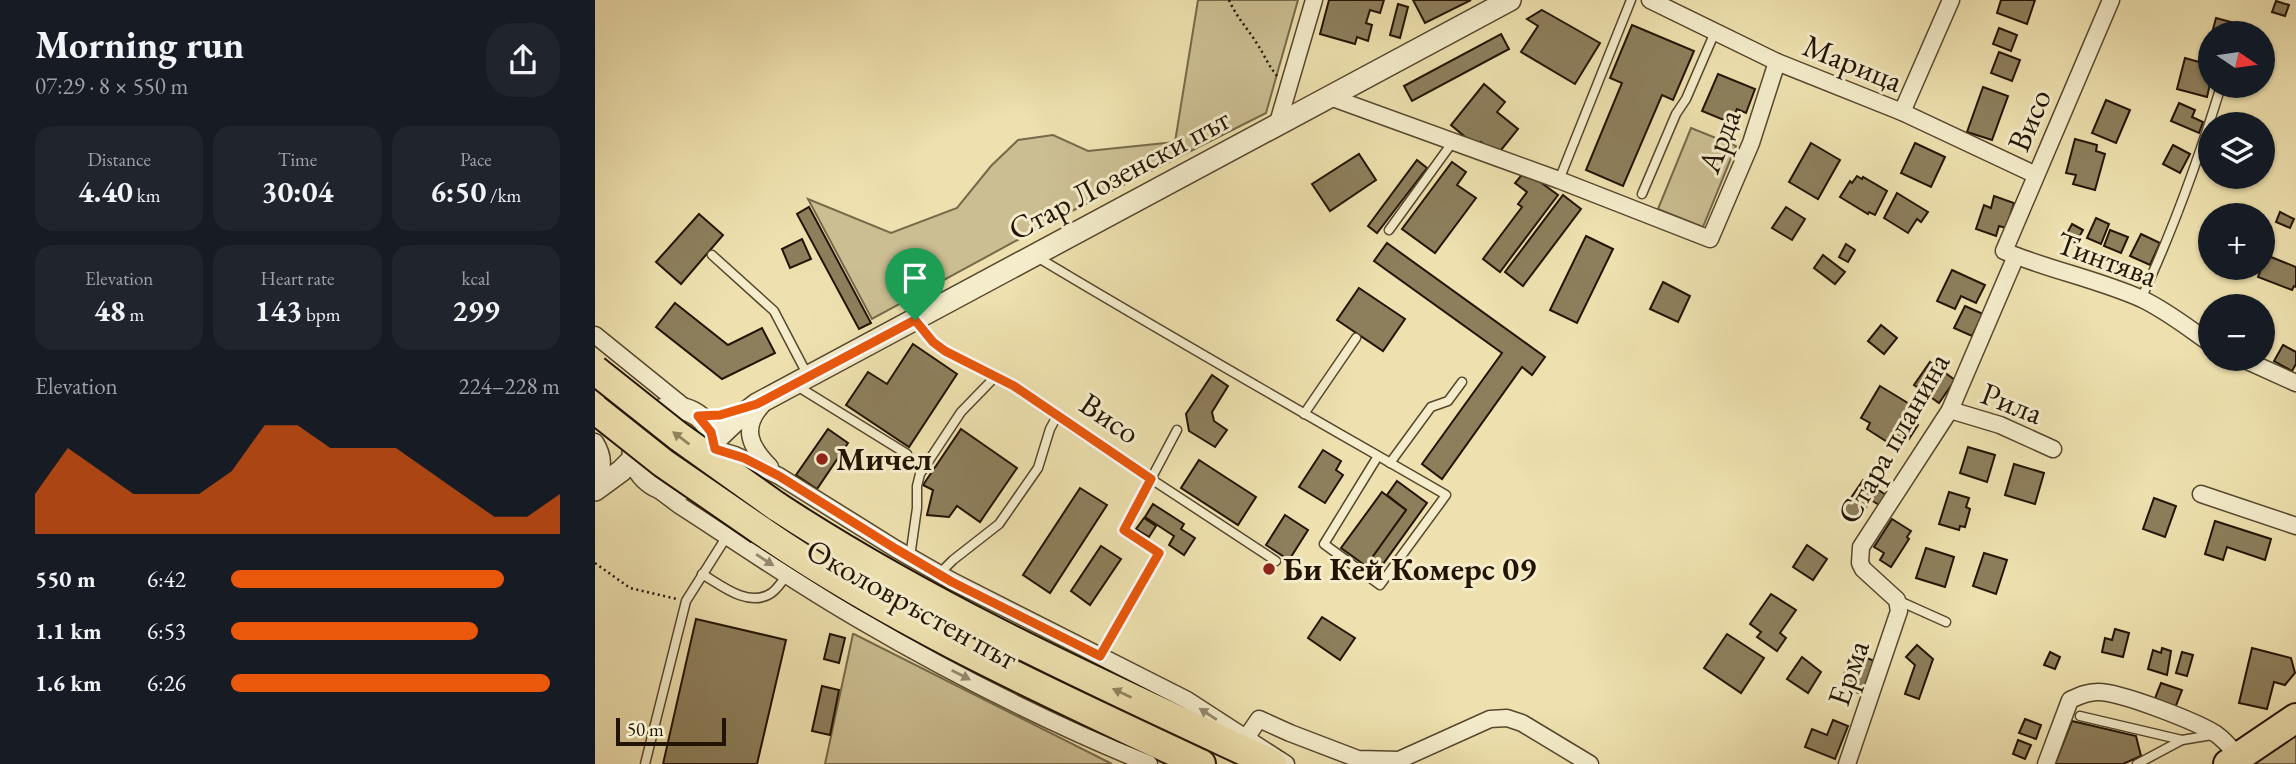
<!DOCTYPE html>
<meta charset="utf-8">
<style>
body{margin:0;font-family:"EB Garamond",serif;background:#20242c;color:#f1f3f6;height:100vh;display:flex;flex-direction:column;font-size:26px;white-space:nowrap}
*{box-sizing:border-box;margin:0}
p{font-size:23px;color:#9ea1a6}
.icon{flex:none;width:38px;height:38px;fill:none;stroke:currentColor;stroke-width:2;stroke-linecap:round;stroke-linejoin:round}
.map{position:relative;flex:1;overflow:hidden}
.panel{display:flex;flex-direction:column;background:#171b24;width:595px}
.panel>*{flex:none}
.needle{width:46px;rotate:103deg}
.controls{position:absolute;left:1603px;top:21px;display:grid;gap:14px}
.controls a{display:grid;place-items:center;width:77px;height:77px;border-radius:50%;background:#171b24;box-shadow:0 2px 5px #0004;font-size:35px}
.scale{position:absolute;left:21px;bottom:18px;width:110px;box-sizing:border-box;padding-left:7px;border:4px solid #231402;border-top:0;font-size:19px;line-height:24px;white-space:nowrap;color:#231402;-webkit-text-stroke:5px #f4eccb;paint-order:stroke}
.pin{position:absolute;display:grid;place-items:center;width:60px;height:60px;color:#fff;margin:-72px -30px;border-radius:50% 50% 50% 0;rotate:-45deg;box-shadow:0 0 7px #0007}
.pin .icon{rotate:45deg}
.round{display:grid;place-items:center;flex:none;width:74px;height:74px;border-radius:28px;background:#20242c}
.overview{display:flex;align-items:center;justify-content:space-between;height:119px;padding:0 35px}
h1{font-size:38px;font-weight:700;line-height:52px}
.stats{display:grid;grid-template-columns:repeat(3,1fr);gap:10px;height:119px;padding:7px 35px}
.stats div{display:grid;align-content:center;border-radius:18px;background:#20242c;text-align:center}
.stats b{font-size:30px;font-weight:700}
.stats small{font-size:19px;font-weight:400}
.stats p{font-size:19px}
.chart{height:196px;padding:14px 35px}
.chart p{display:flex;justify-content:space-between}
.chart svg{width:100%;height:126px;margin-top:7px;fill:#ea580c;opacity:.7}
ul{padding:0 35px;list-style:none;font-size:23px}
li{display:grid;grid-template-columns:112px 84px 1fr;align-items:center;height:52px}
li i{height:18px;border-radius:9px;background:#ea580c}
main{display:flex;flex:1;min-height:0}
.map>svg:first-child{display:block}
</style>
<main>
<section class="panel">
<div class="overview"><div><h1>Morning run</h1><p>07:29 · 8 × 550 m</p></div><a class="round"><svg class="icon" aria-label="share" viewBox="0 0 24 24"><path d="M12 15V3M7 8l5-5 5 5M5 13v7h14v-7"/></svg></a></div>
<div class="stats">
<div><p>Distance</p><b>4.40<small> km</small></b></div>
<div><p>Time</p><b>30:04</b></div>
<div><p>Pace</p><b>6:50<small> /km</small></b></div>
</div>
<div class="stats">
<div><p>Elevation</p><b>48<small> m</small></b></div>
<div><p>Heart rate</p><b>143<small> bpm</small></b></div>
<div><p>kcal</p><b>299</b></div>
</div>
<div class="chart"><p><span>Elevation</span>224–228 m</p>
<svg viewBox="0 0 160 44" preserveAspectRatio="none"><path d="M0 44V30L10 14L20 22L30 30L40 30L50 30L60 22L70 6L80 6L90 14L100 14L110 14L120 22L130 30L140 38L150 38L160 30V44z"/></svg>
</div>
<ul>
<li><b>550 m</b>6:42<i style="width:83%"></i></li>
<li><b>1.1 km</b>6:53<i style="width:75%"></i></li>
<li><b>1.6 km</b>6:26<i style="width:97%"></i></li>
</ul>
</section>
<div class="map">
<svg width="1701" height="764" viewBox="0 0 1701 764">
<rect width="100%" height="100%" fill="#eee1af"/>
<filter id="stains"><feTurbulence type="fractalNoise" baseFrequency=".00286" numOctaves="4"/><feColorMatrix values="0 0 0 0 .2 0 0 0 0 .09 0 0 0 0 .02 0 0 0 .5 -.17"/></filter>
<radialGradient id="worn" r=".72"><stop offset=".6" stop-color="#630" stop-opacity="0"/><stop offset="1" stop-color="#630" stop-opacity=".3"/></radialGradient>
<g fill="#cbbe92" stroke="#77694a" stroke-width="2">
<path d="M603,0H703L671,113L463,218L277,319L213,199L296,233L362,208L396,166L423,140L458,135L493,151L580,142Z"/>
<path d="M1096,128L1141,146L1108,227L1063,209Z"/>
<path d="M258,634H259L517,764H230Z"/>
<path d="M1701,731V764H1652Z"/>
</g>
<g fill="#8d7f5c" stroke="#231402" stroke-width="2">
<path d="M734,0H789L785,13L775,10L771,23L777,25L773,41L762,37L760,44L725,34Z"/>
<path d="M818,0H876L830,23Z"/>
<path d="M1406,0H1440L1432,24L1402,13Z"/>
<path d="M1681,1L1694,5L1690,16L1677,12Z"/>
<path d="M803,4L813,7L805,38L795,35Z"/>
<path d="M947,10L1005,43L980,84L926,52L943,26L932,19Z"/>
<path d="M1621,18L1647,25L1645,33H1617Z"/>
<path d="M1037,25L1099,51L1078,100L1067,95L1028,186L991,170L1027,83L1015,78Z"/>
<path d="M1404,28L1422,35L1416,51L1398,44Z"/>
<path d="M906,34L914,49L817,101L809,86Z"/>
<path d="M1404,52L1425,60L1417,81L1396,73Z"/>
<path d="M1590,58L1615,65V84L1612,97L1582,89Z"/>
<path d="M1123,74L1160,89L1151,113L1142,109L1136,123L1107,111Z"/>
<path d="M889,84L910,102L902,112L923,129L902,155L886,142L882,147L856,125Z"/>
<path d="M1388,87L1413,96L1397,140L1372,132Z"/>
<path d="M1511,100L1535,110L1521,143L1497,133Z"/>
<path d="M1584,103L1600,110L1597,117L1608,122L1604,133L1576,121Z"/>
<path d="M1480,139L1502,145L1501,151L1510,154L1500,190L1478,184L1481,175L1471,173Z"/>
<path d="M1216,143L1245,160L1223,199L1194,182Z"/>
<path d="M1320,143L1350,157L1336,187L1306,173Z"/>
<path d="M1578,145L1595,154L1585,173L1568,164Z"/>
<path d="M764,154L781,180L735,211L717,184Z"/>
<path d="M822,160L832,168L782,233L773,226Z"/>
<path d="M857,162L871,172L862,185L881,198L840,253L807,229Z"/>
<path d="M930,171L963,195L905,272L888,259L927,207L923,204L932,192L920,183Z"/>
<path d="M1262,176L1267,179L1268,177L1292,191L1280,215L1274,212L1273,214L1245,197L1255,181L1257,183Z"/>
<path d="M1302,193L1333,212L1326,222L1322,219L1313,233L1289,218Z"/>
<path d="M968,195L986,209L928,286L910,272Z"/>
<path d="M1399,196L1419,203L1411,228L1404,226L1401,236L1381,229L1389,205L1396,208Z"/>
<path d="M214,207L276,323L264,329L202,214Z"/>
<path d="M1191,207L1210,219L1197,240L1177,228Z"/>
<path d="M1685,212L1699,219L1695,228L1681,222Z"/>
<path d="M104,214L128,235L86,284L61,262Z"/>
<path d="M1501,218L1514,224L1506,244L1492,238Z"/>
<path d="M1477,224L1488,230L1481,243L1470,237Z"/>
<path d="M1515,230L1533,237L1526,253L1509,246Z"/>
<path d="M1546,234L1565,243L1555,265L1535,256Z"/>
<path d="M991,236L1018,249L982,323L955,310Z"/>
<path d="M207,239L216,259L195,268L187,249Z"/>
<path d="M792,243L950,357L937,375L927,367L847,479L827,464L907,353L779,261Z"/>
<path d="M1251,244L1260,250L1253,262L1244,257Z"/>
<path d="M1228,255L1250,272L1240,284L1219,268Z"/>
<path d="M1671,255L1701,267V287L1699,286L1697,290L1663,277Z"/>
<path d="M1357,270L1390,285L1381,303L1366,296L1360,309L1342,301Z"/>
<path d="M1068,282L1095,296L1083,322L1055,309Z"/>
<path d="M764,288L810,319L788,351L742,320Z"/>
<path d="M80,303L133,345L167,328L180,353L127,379L61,327Z"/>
<path d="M1370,306L1388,314L1377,336L1359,328Z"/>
<path d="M1286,325L1302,338L1289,354L1273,341Z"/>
<path d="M318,344L362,374L314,447L251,405L273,372L292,384Z"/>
<path d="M1688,345L1701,352V364L1697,371L1679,361Z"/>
<path d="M1335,362L1360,380L1344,403L1319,385Z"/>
<path d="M617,375L633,386L617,412L619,421L632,430L620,447L594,431L591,414Z"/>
<path d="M1285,386L1326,411L1319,422L1323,425L1314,439L1311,436L1306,443L1297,438L1294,443L1272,429L1275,423L1266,418Z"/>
<path d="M233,429L253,443L222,489L201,475Z"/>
<path d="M366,429L422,468L385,522L362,506L354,517L332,515L338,490L328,485Z"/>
<path d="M1373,447L1400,455L1392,482L1365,473Z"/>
<path d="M728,450L746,461L741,470L748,475L730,503L704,487Z"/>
<path d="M604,460L661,497L643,525L586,488Z"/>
<path d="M1419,464L1449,473L1440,504L1410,495Z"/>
<path d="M1268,480L1291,495L1284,505L1276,500L1262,521L1247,511Z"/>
<path d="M802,481L832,503L783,571L772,563L811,510L792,495Z"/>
<path d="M485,488L512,505L455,593L428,575Z"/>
<path d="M787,492L811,510L771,566L746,548Z"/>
<path d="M1354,492L1374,498L1371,507L1375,509L1370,527L1365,526L1364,530L1344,524Z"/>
<path d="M1559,498L1581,506L1570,537L1548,529Z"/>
<path d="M558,504L589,524L586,529L600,538L589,555L574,545L579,536L550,517Z"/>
<path d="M690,515L713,530L694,560L671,545Z"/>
<path d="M549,518L561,526L554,537L541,529Z"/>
<path d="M1297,519L1316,531L1312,537L1314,539L1296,567L1285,560L1289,553L1279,547Z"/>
<path d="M1620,521L1676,539L1670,560L1632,547L1628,560L1610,554Z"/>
<path d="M1212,545L1232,559L1218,580L1198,567Z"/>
<path d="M506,546L526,559L495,605L476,591Z"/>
<path d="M1331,548L1359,557L1350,587L1321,578Z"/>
<path d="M1389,553L1412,560L1401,594L1378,586Z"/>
<path d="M1176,594L1201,610L1185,633L1191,638L1182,651L1162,637L1166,632L1155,624Z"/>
<path d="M727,617L760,638L745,660L713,638Z"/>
<path d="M101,619L191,640L162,764H68Z"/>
<path d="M1520,629L1534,633L1528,657L1507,652L1510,638L1517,640Z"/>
<path d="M235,634L250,638L244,663L229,659Z"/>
<path d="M1132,634L1169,658L1146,693L1109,668Z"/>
<path d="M1322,645L1338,659L1324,699L1310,694L1320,665L1311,657Z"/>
<path d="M1567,648L1576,651L1572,675L1553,669L1558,650L1566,653Z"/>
<path d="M1657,648L1696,658L1700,673L1690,685L1679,682L1672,709L1644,703Z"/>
<path d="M1257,652L1282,662L1269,695L1245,686Z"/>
<path d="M1455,652L1465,657L1460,669L1449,665Z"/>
<path d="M1587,652L1598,655L1592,676L1581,673Z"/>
<path d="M1207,657L1226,672L1213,693L1192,679Z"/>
<path d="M1566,683L1587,690L1580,708L1559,701Z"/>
<path d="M227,686L244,690L235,735L217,731Z"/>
<path d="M1430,719L1446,725L1441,739L1424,733Z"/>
<path d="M1238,720L1253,726L1240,759L1210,747L1217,729L1232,735Z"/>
<path d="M1477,721L1541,736L1546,756L1528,764H1460Z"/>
<path d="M1423,740L1436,745L1430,759L1418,754Z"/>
</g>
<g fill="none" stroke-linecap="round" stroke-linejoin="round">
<defs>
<g id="service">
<path d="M964,180L1036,0"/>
<path d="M1047,194L1081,114L1091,99L1120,32"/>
<path d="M794,230L857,143"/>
<path d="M117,255L179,311L212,374"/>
<path d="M442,257C577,338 714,416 851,495L785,585L729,544L783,456"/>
<path d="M1546,299C1578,230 1604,158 1626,86"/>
<path d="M321,321L338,342L350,351L419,386L483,431L681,561"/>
<path d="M202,386L312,454"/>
<path d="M709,414L761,338"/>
<path d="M795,463L836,407L853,401L867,382"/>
<path d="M315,557L322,508V486L325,474L366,412L401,376"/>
<path d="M107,574C126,585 151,606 173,595C181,592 187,581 192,575"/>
<path d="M344,574L358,560L404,524L443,468L455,429L462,416"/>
<path d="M1302,600L1351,622"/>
<path d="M505,656L564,553L529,530L582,430"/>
<path d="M1485,716L1587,740"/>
<path d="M50,764L91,601L132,536"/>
<path d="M1542,764L1587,740L1617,735"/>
</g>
<g id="minor">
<path d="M1055,0L1182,62L1307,112L1441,175"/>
<path d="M1516,0L1409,251C1454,270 1502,279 1547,299C1572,311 1592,327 1615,343"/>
<path d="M735,97L964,180L1115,239L1156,143L1182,62"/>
<path d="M1307,112L1356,0"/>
<path d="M682,126L719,0"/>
<path d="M0,335L94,411"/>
<path d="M1648,359L1701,383"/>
<path d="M167,405C146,428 155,447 175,467"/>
<path d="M1355,410L1405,425L1458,449"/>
<path d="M0,442C9,456 9,470 0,484"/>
<path d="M120,449L140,455L184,476L301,549L357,581L592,700L691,764"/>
<path d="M56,484L84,505C143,543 202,584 263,619C357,674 454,723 554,764"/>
<path d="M1606,494L1701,526"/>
<path d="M651,738L664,719L695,733L763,759L804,760L895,719L912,718L927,723L995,764"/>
<path d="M1252,764L1304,611L1302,600L1268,569L1265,563L1266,547L1355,410L1421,256"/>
<path d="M1451,764L1475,700C1484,696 1492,692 1502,692C1524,691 1602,722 1621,734C1631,741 1637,749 1644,758"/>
</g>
<g id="tertiary">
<circle cx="79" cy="449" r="41"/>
<path d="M119,441L139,422L162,404L915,0"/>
<path d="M0,490L26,471L38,459"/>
</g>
<g id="trunk">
<path d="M181,506C338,609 508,685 677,764"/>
<path d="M165,530C303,625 455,693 606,764"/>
<path d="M1633,764L1701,718"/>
</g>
</defs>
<use href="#service" stroke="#56472d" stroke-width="11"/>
<use href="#minor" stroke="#56472d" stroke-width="19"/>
<use href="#tertiary" stroke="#56472d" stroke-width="24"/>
<use href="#trunk" stroke="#231402" stroke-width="32"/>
<g stroke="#231402" stroke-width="2.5" stroke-dasharray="2 3.5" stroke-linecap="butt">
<path d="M634,0C641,16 652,28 661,42C669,54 673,65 682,76"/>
<path d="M0,563L35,588L82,599"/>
</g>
<use href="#service" stroke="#f4eccb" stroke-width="8"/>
<use href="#minor" stroke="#f4eccb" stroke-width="16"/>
<use href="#tertiary" stroke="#f4eccb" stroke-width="21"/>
<use href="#trunk" stroke="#eee1af" stroke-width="28"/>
<defs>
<g id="trunk-bridge">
<path d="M0,370L83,436L181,506"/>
<path d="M0,409L68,463L165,530"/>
</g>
</defs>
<use href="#trunk-bridge" stroke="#231402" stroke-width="32" stroke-linecap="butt"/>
<use href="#trunk-bridge" stroke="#eee1af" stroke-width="28"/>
</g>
<defs><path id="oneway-solid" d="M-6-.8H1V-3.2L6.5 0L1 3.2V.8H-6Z" transform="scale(1.75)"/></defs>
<g fill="#938561">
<use href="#oneway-solid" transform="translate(86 438) rotate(-143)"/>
<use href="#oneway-solid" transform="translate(527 693) rotate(-155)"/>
</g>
<g fill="#968b71">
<use href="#oneway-solid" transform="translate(170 560) rotate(33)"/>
<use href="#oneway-solid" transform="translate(366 675) rotate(27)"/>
<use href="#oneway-solid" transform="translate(613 714) rotate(-147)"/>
</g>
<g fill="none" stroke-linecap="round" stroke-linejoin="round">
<defs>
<path id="route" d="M320,320L338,342L350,351L419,386L556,479L529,530L564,553L505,656L357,582L301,549L184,476L149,458L120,449L116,432L103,416L125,415L162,404Z"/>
</defs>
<use href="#route" stroke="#fff" stroke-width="14"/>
<use href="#route" stroke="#ea580c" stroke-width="9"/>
</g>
<g fill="#8f2418" stroke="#f4eccb" stroke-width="2.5">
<circle cx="227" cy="459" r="7"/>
<circle cx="674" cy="569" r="7"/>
</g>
<g text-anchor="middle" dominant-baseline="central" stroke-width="6" stroke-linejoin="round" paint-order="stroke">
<g font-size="32" fill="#231402" stroke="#f4eccb">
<text transform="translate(1258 63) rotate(22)">Марица</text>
<text transform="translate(1434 120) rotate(-67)">Висо</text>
<text transform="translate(1124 141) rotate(-69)">Арда</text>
<text transform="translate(524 174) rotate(-28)">Стар Лозенски път</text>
<text transform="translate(1512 259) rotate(20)">Тинтява</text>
<text transform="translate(1417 403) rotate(21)">Рила</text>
<text transform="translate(515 418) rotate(34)">Висо</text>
<text transform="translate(1298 438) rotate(-60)">Стара планина</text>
<text transform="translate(317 604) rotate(29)">Околовръстен път</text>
<text transform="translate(1253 673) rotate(-71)">Ерма</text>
</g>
<g font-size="32" font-weight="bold" fill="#231402" stroke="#f4eccb" text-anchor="start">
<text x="241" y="459">Мичел</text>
<text x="688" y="569">Би Кей Комерс 09</text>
</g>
</g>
<rect width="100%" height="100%" filter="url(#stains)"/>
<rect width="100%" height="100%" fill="url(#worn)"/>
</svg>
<div class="controls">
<a><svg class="needle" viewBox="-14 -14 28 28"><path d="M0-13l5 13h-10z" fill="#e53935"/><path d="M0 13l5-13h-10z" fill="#9ea1a6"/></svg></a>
<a><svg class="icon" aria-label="layers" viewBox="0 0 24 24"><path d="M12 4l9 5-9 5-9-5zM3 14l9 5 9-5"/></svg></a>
<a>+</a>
<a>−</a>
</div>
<div class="scale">50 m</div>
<div class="pin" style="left:320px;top:320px;background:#1e9e55"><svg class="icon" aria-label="arrive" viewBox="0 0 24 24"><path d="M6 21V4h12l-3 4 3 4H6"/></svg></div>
</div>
</main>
